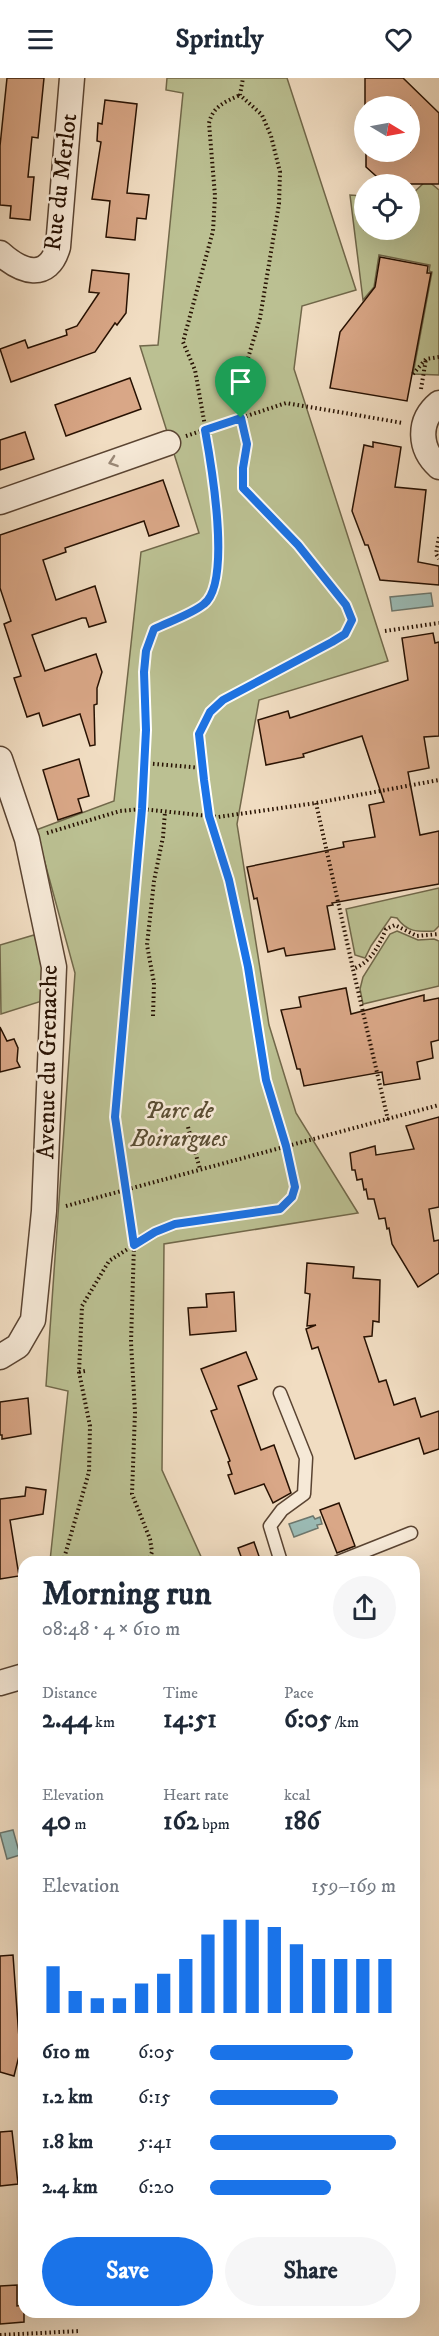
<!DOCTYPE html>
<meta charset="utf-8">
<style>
body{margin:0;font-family:"IM FELL DW Pica",serif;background:#f6f6f7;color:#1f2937;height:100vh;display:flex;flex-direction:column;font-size:22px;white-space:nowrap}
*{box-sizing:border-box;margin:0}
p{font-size:20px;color:#747a83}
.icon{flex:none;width:33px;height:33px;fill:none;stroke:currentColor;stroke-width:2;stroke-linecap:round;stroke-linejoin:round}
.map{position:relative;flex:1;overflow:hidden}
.panel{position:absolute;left:18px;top:1478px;width:402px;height:762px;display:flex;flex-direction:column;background:#fff;border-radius:18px;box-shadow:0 6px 24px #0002}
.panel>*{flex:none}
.needle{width:39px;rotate:100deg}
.tools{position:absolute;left:354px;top:18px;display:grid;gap:12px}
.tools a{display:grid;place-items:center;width:66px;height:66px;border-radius:50%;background:#fff;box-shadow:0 6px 24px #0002;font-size:30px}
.pin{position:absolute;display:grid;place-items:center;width:51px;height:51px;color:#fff;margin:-62px -26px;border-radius:50% 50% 50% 0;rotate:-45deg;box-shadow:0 0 6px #0007}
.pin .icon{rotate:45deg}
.round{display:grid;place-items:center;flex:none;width:63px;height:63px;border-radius:32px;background:#f6f6f7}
.overview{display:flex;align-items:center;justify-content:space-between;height:102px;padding:0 24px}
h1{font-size:33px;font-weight:700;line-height:45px}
.metrics{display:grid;grid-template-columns:repeat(3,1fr);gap:9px;height:102px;padding:6px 24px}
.metrics div{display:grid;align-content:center}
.metrics b{font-size:26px;font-weight:700}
.metrics small{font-size:16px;font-weight:400}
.metrics p{font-size:16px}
.chart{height:168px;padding:12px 24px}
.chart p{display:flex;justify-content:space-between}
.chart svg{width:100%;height:108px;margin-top:6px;stroke:#1a73e8;stroke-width:6}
.primary-button{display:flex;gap:12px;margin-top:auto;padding:12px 24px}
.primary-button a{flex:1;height:69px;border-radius:36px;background:#1a73e8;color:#fff;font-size:24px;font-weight:700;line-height:69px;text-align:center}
.primary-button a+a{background:#f6f6f7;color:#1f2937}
ul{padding:0 24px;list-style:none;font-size:20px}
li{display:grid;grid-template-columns:96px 72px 1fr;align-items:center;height:45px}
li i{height:15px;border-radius:8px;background:#1a73e8}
header{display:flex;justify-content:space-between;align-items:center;height:78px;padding:0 24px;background:#fff;font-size:27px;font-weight:700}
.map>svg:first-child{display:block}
</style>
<header><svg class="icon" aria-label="menu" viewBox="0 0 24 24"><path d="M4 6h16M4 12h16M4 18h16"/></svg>Sprintly<svg class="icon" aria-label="heart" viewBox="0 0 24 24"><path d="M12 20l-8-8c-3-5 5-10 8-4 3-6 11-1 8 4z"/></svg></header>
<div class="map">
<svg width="439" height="2258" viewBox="0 0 439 2258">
<rect width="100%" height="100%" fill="#f1ddc2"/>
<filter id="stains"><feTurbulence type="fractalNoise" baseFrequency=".00333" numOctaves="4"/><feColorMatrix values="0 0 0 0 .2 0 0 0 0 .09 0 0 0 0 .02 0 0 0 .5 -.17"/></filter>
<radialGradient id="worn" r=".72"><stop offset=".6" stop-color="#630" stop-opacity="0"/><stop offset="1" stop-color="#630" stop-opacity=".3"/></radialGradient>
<g fill="#bbc092" stroke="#71684a" stroke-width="1.5">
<path d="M167,0H287L356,212L302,228L294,291L388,583L259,622L237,746L269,947L296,1035L358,1135L164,1166L162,1392L203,1483H50L68,1313L46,1308L75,895L36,752L114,723L141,474L199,455L140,268L158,267L183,15L166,12Z"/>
<path d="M427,102L439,112V297L413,296L432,194L429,193L430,187L379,177L374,209L363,222L350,117L364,118V152H410V118Z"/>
<path d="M439,810V848L434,853C417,854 407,854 397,840L391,839L371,868L365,880L355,877L346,831Z"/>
<path d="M397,853L418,862L434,861L439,863V908L363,926L360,911L363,899L390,856Z"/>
<path d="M34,857L47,894L42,923L1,936L0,867Z"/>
</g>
<g fill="#9bbbb5" stroke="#6d776d" stroke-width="1.5">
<path d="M431,515L433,528L392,533L390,519Z"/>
<path d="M313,1438L315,1441L320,1439L322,1446L317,1447L318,1450L294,1459L289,1446Z"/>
<path d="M13,1752L20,1777L7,1781L0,1755Z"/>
</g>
<g fill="#d9a787" stroke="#271102" stroke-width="1.5">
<path d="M7,0H44L38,60L32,59L28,99H34L30,142L10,140L11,128L0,127V68Z"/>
<path d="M365,0H403L439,35V106H385L366,89V74H410V28H365Z"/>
<path d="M105,22L137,26L127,115L149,117L146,141L137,140L135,162L106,159L110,123L92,121L101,64L97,63L98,45L102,46Z"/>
<path d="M380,179L428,188L427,195H431L407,323L330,310L340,254L375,209Z"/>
<path d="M92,192L129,196L126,235L117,247L115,245L95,274L11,304L0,271L25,262L28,270L67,257L66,252L77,248L99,215L89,214Z"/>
<path d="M130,300L141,331L66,358L55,327Z"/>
<path d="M25,354L34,381L0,392V362Z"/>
<path d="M373,364L401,369L395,409L426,412L418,484L439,488V507L380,502L368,467H365L352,433L364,367L373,369Z"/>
<path d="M163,402L179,448L149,458L144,443L65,470L66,474L43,482L56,522L95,508L106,544L89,549L86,540H82L32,557L45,593L96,576L102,594L97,610V626L94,627L95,667L90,668L80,636L43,648L39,635L27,639L14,600L21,598L4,546L11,543L0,510V457Z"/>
<path d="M433,555L435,565L439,564V658L424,659L429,690L408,694L420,757L439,753V806L332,825L333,827L327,828L335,871L286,878L284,870L268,874L257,820L254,821L247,789L344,769L343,764L375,759L369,727L384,724L362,658L303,676L304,679L266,687L258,642L288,633L290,640L408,602L402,560Z"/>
<path d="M79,681L89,718L78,721L82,734L58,742L43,692Z"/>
<path d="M346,910L351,936L424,917V923L439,920V962L431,964L433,980L417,984L420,1001L384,1007L382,994L304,1008L300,991H297L281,932L301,929L299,919Z"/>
<path d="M0,949L7,963L14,961L18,970L17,983L20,989L0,994Z"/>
<path d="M439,1039V1129L429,1131L434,1163L439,1162V1195L418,1209L392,1166L389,1150L387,1151L385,1140L379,1141L374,1121H368L366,1111L364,1112L362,1101L357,1102L355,1092H352L350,1075L375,1068L376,1077L414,1071L406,1048Z"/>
<path d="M307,1185L354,1189L353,1200L380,1202L379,1244L373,1243L372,1258L364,1259L379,1304L386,1302L394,1327L415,1320L421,1339L439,1333V1371L424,1376L419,1360L355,1381L318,1269L312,1271L306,1251L316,1247L307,1248L310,1216L305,1215Z"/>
<path d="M234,1214L236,1253L190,1257L188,1230L207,1229L206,1216Z"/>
<path d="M246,1274L257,1301L238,1308L261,1372L274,1367L291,1415L273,1425L264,1406L235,1416L228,1397L232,1396L228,1384L230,1383L211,1333L217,1331L201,1291Z"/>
<path d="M28,1320L31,1356L2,1361V1357H0V1324Z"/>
<path d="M26,1409L46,1412L43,1436L10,1442L19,1498L0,1501V1421L25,1418Z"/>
<path d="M339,1425L355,1468L337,1475L320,1432Z"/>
<path d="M254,1464L261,1484H243L238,1470Z"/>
<path d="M13,1877L20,1974L14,1998L0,1994V1878Z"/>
<path d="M12,2053L18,2106L0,2108V2054Z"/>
<path d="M17,2207V2228L24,2227V2244L0,2246V2208Z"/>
</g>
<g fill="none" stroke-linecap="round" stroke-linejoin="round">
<defs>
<g id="lane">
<path d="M280,1315L306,1380L304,1416L282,1432L270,1448L281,1484"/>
<path d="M338,1484L411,1455"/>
</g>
<g id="street">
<path d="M0,175C21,194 48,204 58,169L72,0"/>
<path d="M439,325C417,343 419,371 439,389"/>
<path d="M0,424L168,365"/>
<path d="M0,681L27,761L54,889L44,1133L33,1242L18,1268L0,1279"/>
<path d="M0,1605L24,1598"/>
</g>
</defs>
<use href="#lane" stroke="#5a4432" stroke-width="15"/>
<use href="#street" stroke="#5a4432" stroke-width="27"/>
<g stroke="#271102" stroke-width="4" stroke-dasharray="1.5 3" stroke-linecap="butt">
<path d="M413,296L426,281L439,279"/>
<path d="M421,311L426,281"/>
<path d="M186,358L286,325L403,345"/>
<path d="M439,459L436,476L439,481"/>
<path d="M385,553L439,545"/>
<path d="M144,685L202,690"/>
<path d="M316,725L353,891"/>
<path d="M47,755L120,733L142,731L218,739L316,725L439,702"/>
<path d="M153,938L154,905L147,867L154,803L163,759L165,734"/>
<path d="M388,1042L353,891C371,884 379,868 386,851L395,847L417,858L439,856"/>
<path d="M188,1049L200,1091"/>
<path d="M66,1128L439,1027"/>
<path d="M79,1294L85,1293"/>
<path d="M63,1484L89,1394L90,1348L79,1294L82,1228L109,1183L134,1167L115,1039L142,731L146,652L144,594L146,573L154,551L205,526L212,511L217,496V435L213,393L195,292L183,264L213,153L215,118L209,45C213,28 225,24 240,17"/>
<path d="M148,1484L152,1474L150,1461L132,1416L135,1334L131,1264L134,1167L155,1154L175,1146L280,1131L292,1119L295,1109L286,1068L266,1002L248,889L229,802L209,738L204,703L199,656L210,634L223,622L332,564L345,556L352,542L346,527L298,467L243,410V390L247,366L237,317L260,240L279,126L280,94L271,58L262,37L240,17L243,0"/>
<path d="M0,2257L80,2253"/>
</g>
<use href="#lane" stroke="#f6e9d7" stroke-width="12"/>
<use href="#street" stroke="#f6e9d7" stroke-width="24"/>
</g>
<defs><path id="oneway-chevron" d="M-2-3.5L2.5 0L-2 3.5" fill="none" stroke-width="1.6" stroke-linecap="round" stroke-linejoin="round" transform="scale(1.5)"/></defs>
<use stroke="#987" href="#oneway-chevron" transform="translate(113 384) rotate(161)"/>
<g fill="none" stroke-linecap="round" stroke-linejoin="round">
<defs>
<path id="route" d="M241,340L247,366L243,390V410L298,467L346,527L352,542L345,556L332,564L223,622L210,634L199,656L204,702L209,738L229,802L248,889L266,1002L286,1068L295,1109L292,1119L280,1131L175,1146L155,1154L134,1167L115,1039L142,731L146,652L144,594L146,573L154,551C168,544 192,536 204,526C232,504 211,385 205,352Z"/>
</defs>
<use href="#route" stroke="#fff" stroke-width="12"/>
<use href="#route" stroke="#1a73e8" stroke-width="8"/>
</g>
<g text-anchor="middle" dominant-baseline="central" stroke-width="5" stroke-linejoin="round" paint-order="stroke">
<g font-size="24" fill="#271102" stroke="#f6e9d7">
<text transform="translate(61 104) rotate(-83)">Rue du Merlot</text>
<text transform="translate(48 984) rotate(-89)">Avenue du Grenache</text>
</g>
<g font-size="24" font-style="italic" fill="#5b4e34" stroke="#f6e9d7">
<text x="179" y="1033">Parc de<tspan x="179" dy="28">Boirargues</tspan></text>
</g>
</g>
<rect width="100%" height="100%" filter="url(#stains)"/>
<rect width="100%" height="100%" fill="url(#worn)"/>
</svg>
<div class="tools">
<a><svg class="needle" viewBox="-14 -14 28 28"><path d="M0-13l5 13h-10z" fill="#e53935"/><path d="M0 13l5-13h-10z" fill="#747a83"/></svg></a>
<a><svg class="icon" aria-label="locate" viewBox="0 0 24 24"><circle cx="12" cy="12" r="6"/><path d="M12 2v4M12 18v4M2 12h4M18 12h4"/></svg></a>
</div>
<div class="pin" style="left:241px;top:340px;background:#1e9e55"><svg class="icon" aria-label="arrive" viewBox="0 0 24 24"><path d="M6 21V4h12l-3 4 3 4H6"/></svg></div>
<section class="panel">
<div class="overview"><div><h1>Morning run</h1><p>08:48 · 4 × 610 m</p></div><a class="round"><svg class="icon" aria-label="share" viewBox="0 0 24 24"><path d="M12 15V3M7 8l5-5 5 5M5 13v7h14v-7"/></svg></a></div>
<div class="metrics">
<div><p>Distance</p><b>2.44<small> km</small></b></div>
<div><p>Time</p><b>14:51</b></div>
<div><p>Pace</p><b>6:05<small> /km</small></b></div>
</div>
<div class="metrics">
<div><p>Elevation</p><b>40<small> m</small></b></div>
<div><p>Heart rate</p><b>162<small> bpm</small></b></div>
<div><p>kcal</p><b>186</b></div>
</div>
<div class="chart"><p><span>Elevation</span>159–169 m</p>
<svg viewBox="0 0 160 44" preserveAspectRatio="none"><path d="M5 44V25M15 44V35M25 44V38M35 44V38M45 44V32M55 44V28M65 44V22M75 44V12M85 44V6M95 44V6M105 44V9M115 44V16M125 44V22M135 44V22M145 44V22M155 44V22"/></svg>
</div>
<ul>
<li><b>610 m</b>6:05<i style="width:77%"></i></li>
<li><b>1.2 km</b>6:15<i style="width:69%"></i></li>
<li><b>1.8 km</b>5:41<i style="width:100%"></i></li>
<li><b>2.4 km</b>6:20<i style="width:65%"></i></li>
</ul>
<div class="primary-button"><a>Save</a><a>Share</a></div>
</section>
</div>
